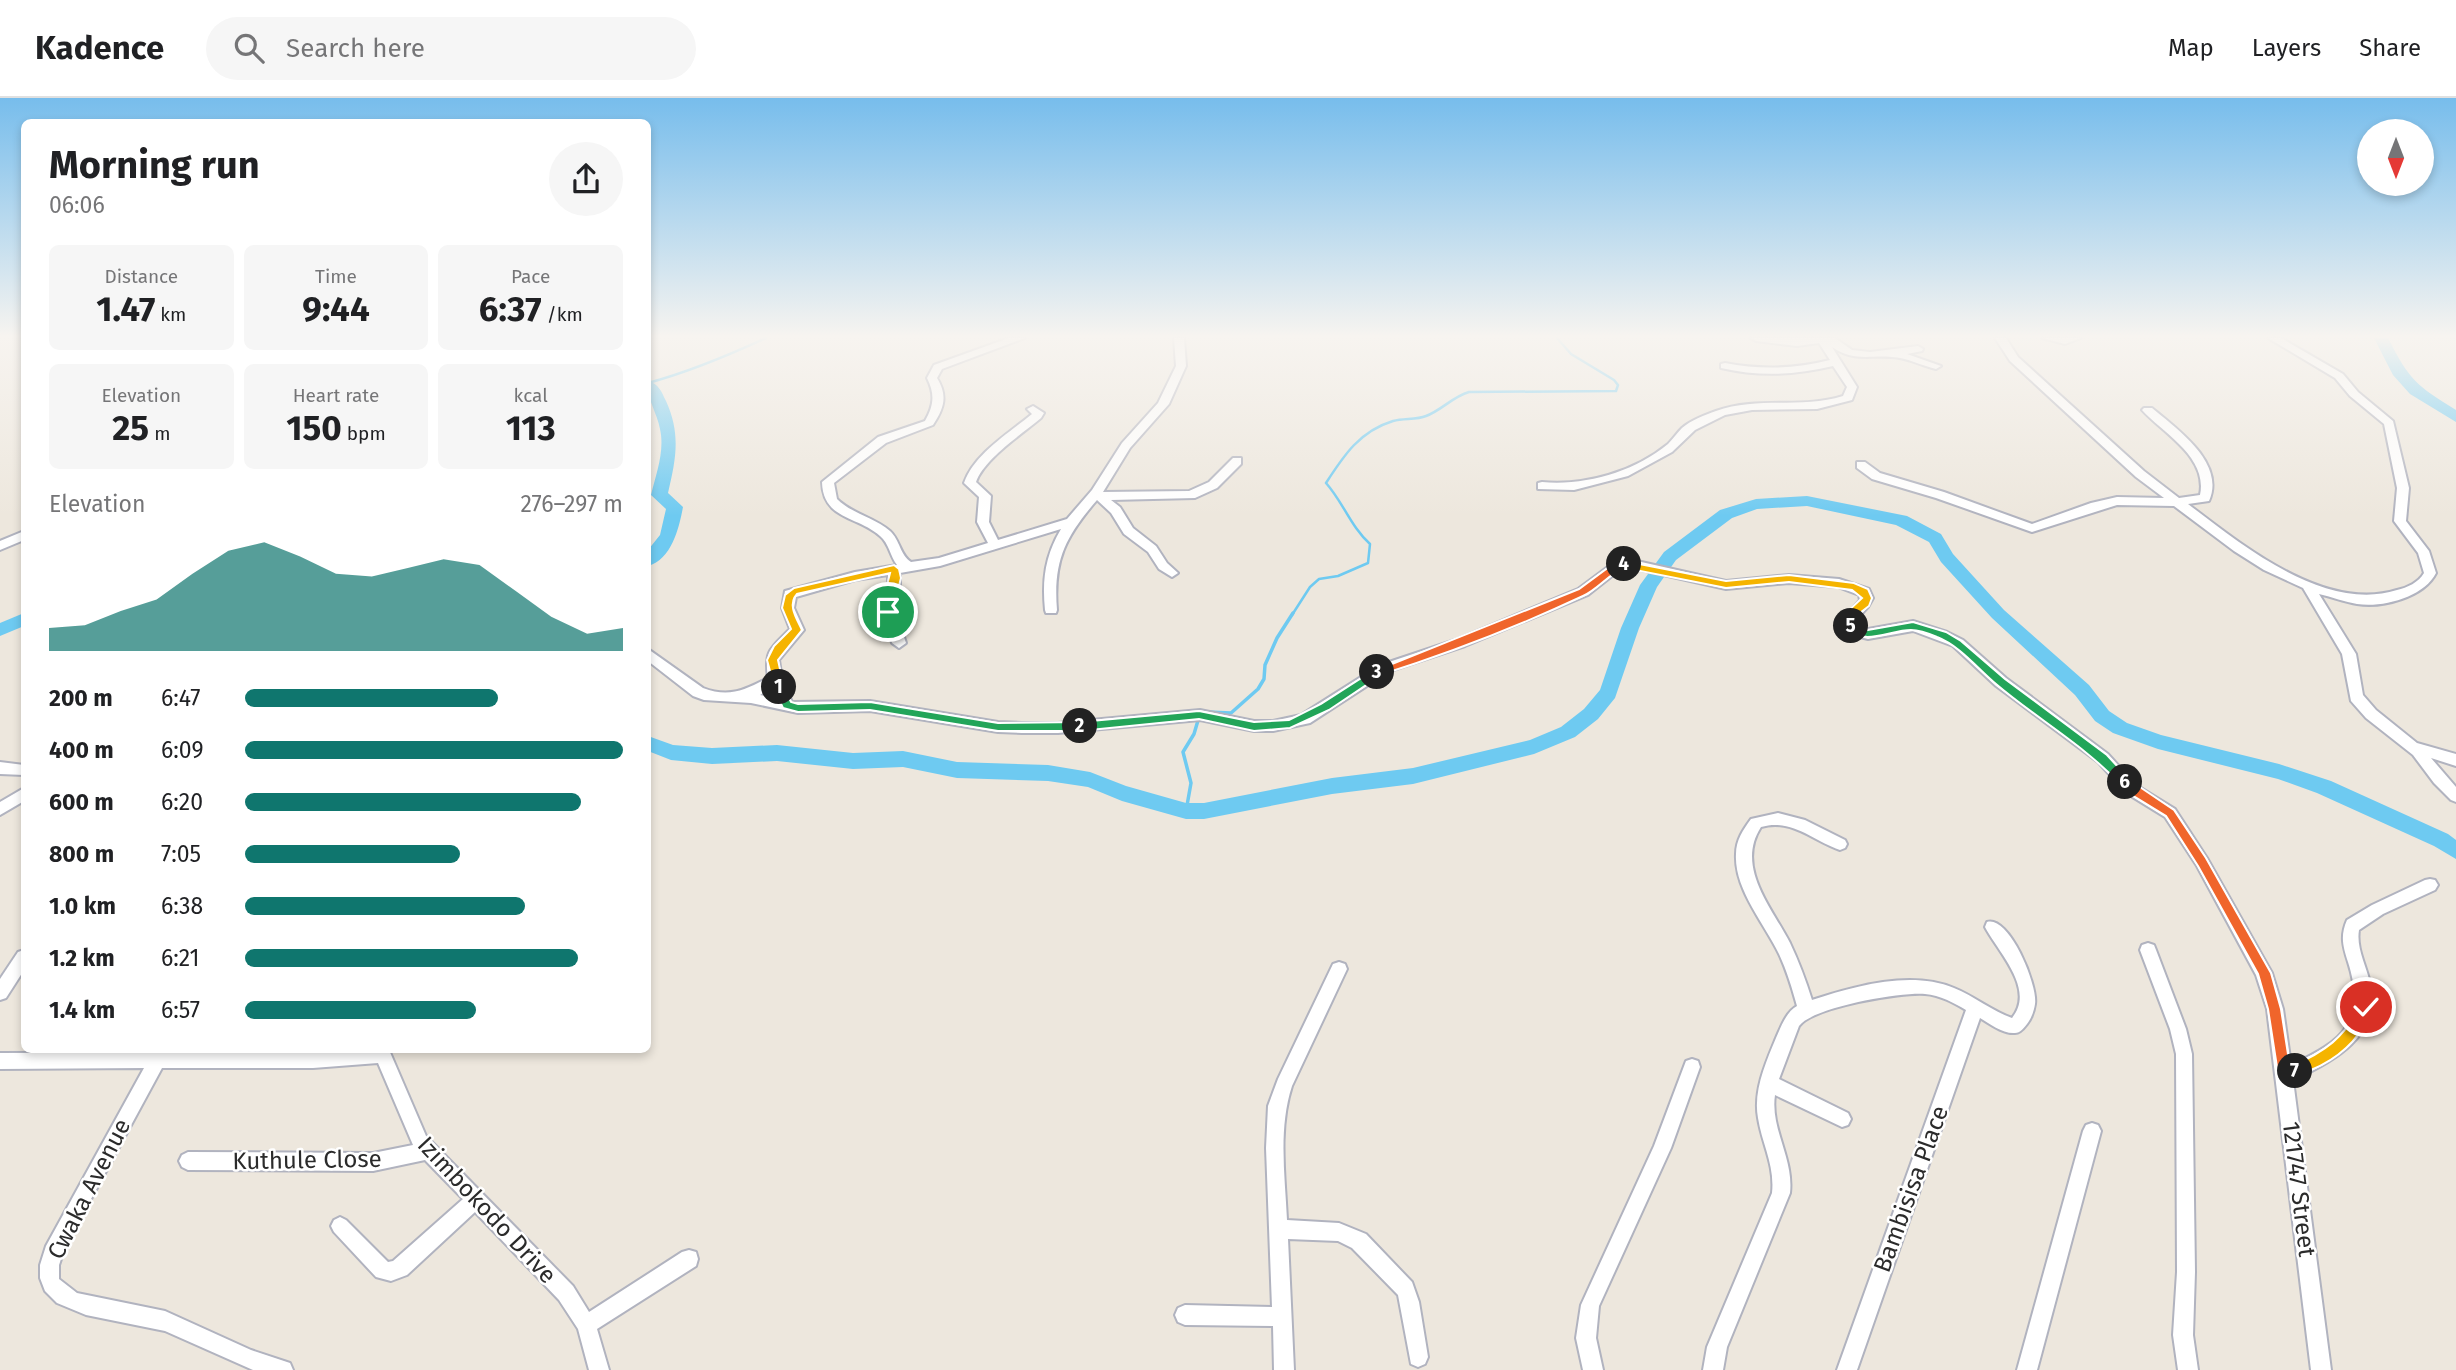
<!DOCTYPE html>
<meta charset="utf-8">
<style>
body{margin:0;font-family:"Fira Sans",sans-serif;background:#f6f6f6;color:#202124;height:100vh;display:flex;flex-direction:column;font-size:26px;white-space:nowrap}
*{box-sizing:border-box;margin:0}
p{font-size:23px;color:#757577}
.icon{flex:none;width:38px;height:38px;fill:none;stroke:currentColor;stroke-width:2;stroke-linecap:round;stroke-linejoin:round}
.map{position:relative;flex:1;overflow:hidden}
.side{position:absolute;left:21px;top:21px;width:630px;height:934px;display:flex;flex-direction:column;background:#fff;border-radius:10px;box-shadow:0 4px 10px #0003}
.side>*{flex:none}
.needle{width:46px;rotate:180deg}
.buttons{position:absolute;left:2357px;top:21px;display:grid;gap:14px}
.buttons a{display:grid;place-items:center;width:77px;height:77px;border-radius:50%;background:#fff;box-shadow:0 4px 10px #0003;font-size:35px}
.pin{position:absolute;display:grid;place-items:center;width:60px;height:60px;color:#fff;margin:-30px;border:4px solid #fff;border-radius:50%;box-shadow:0 2px 7px #0007}
.km{position:absolute;width:35px;height:35px;margin:-18px;border-radius:50%;background:#222;color:#fff;font-size:19px;line-height:35px;text-align:center}
.round{display:grid;place-items:center;flex:none;width:74px;height:74px;border-radius:37px;background:#f6f6f6}
.headline{display:flex;align-items:center;justify-content:space-between;height:119px;padding:0 28px}
h1{font-size:38px;font-weight:700;line-height:52px}
.metrics{display:grid;grid-template-columns:repeat(3,1fr);gap:10px;height:119px;padding:7px 28px}
.metrics div{display:grid;align-content:center;border-radius:10px;background:#f6f6f6;text-align:center}
.metrics b{font-size:35px;font-weight:700}
.metrics small{font-size:19px;font-weight:400}
.metrics p{font-size:19px}
.chart{height:196px;padding:14px 28px}
.chart p{display:flex;justify-content:space-between}
.chart svg{width:100%;height:126px;margin-top:7px;fill:#0f766e;opacity:.7}
ul{padding:0 28px;list-style:none;font-size:23px}
li{display:grid;grid-template-columns:112px 84px 1fr;align-items:center;height:52px}
li i{height:18px;border-radius:9px;background:#0f766e}
header{display:flex;align-items:center;gap:42px;box-sizing:border-box;height:98px;padding:0 35px;background:#fff;border-bottom:2px solid #e0e0e0}
header strong{font-size:33px}
nav{display:flex;gap:38px;margin-inline-start:auto;font-size:24px}
.search{width:490px;height:63px;background:#f6f6f6;display:flex;align-items:center;gap:18px;box-sizing:border-box;padding:0 24px;border-radius:38px;color:#757577;font-size:26px}
.map>svg:first-child{display:block}
</style>
<header>
<strong>Kadence</strong>
<div class="search"><svg class="icon" aria-label="search" viewBox="0 0 24 24"><circle cx="10" cy="10" r="6"/><path d="M15 15l6 6"/></svg>Search here</div>
<nav><a>Map</a><a>Layers</a><a>Share</a></nav>
</header>
<div class="map">
<svg width="2456" height="1272" viewBox="0 0 2456 1272">
<rect width="100%" height="100%" fill="#ede7dd"/>
<g fill="none" stroke-linecap="round" stroke-linejoin="round">
<g stroke="#6ecaf1" stroke-width="2.5">
<path d="M648,285C689,274 727,258 766,240"/>
<path d="M1292,517L1310,489L1319,481L1338,478L1368,465L1370,446C1351,429 1343,404 1326,385C1344,357 1360,333 1393,323C1404,320 1416,322 1426,318C1442,312 1452,299 1469,294L1616,293L1618,287L1614,282L1571,256L1557,240"/>
</g>
<g stroke="#6ecaf1" stroke-width="3.5">
<path d="M1208,614L1231,615L1258,591L1264,581L1265,567L1277,540L1293,515"/>
<path d="M1186,713L1191,685L1183,654L1194,636L1199,619"/>
</g>
<g fill="#6ecaf1" fill-rule="evenodd">
<path d="M2374,240H2388C2410,283 2416,287 2456,312V324L2410,296L2393,277Z"/>
<path d="M648,283C659,286 661,293 666,303C681,336 676,361 668,395L683,409C679,430 672,461 648,468V452L660,437L666,411L651,397C656,376 665,353 660,331C657,314 646,300 648,283Z"/>
<path d="M1807,398L1907,418L1941,436L1953,456L2004,512L2089,587L2109,613L2127,625L2161,637L2279,666L2331,683L2448,736L2456,742V761L2434,748L2317,695L2278,681L2158,651L2113,635L2095,623L2075,597L1992,520L1941,464L1929,444L1896,427L1807,408L1757,411L1732,420L1676,462L1657,489L1639,530L1615,600L1598,621L1575,639L1534,656L1413,686L1332,696L1204,721H1186L1122,703L1088,689L1048,683L957,680L903,669L853,671L777,663L712,666L671,662L648,653V638L673,647L712,650L777,647L853,655L903,653L957,664L1048,667L1090,674L1126,688L1186,705H1204L1332,680L1413,670L1530,642L1561,629L1584,611L1600,592L1621,530L1640,487L1664,454L1720,412L1756,401Z"/>
<path d="M24,515V528L0,538V525Z"/>
</g>
<defs>
<g id="minor">
<path d="M1009,240H1025L942,271L937,280C948,298 944,310 933,327L886,345L834,385L837,401C852,416 874,419 890,433C900,442 900,457 911,464L939,460L988,445L977,424L979,399L964,385C974,356 1009,335 1032,316L1027,311L1033,308L1044,315L1041,320C1022,336 984,361 976,384L991,398L989,424L998,442L1067,421L1092,392L1122,345L1158,305L1176,268L1174,240H1184L1186,268L1169,306L1130,350L1103,394L1189,393L1209,384L1233,360H1241V366L1217,390L1195,400L1111,402L1120,409L1133,430L1156,448L1167,465L1178,475L1172,479L1159,471L1148,454L1124,436L1111,415L1097,402C1065,439 1053,463 1057,512L1056,515H1046L1045,512C1042,482 1045,458 1061,431L940,468L900,475V489L893,507L906,545L899,550L892,545L881,507L888,489V477L855,482L796,499L794,510L804,532L779,562L782,582L792,604L870,603L998,624L1022,625H1058L1200,612L1254,623H1273L1301,617L1380,567L1455,542L1578,491L1613,465L1628,461L1726,483L1789,477L1839,481L1869,491L1873,500L1868,509L1856,522L1861,530L1868,531L1913,523L1947,534L1963,542L2006,580L2108,656L2136,687L2175,711L2207,760L2272,875L2283,911L2291,967C2343,943 2367,924 2348,864C2343,848 2340,838 2347,822L2372,807L2425,782L2430,781L2435,782L2438,787L2435,792L2383,816L2359,832C2356,850 2366,867 2370,885C2383,937 2333,964 2293,982L2331,1272H2311L2267,911L2256,877L2197,768L2165,719L2126,695L2098,664L1996,588L1953,548L1913,533L1868,541L1852,537L1842,522L1860,502L1859,497L1838,489L1789,485L1726,491L1628,469L1621,471L1588,497L1465,548L1390,573L1310,625L1273,633H1254L1200,622L1058,635H1022L998,634L870,613L798,615L751,605L704,602L693,598L648,563V551L703,590C729,600 745,592 768,580C764,552 771,550 790,531L782,510L785,493L855,474L897,467C890,458 889,445 880,438C858,418 823,422 822,384L878,339L925,323C934,307 935,296 927,280L934,267ZM772,590L777,600L760,597Z"/>
<path d="M1751,240H1835L1852,252L1870,254L1918,248L1923,251L1922,253L1907,256L1941,268L1936,271C1922,268 1906,259 1892,259C1868,257 1855,264 1832,249L1857,289L1852,302L1817,311L1752,312L1725,317L1695,332L1672,354L1628,378L1574,392L1538,391V385L1542,384C1585,388 1634,374 1668,346C1673,341 1677,335 1682,330C1691,322 1705,317 1716,313C1757,298 1802,311 1843,298L1847,289L1833,268C1795,277 1760,279 1721,270V266L1725,265C1761,272 1794,271 1830,262L1819,245L1797,248L1756,243Z"/>
<path d="M1995,240H2006L2018,259L2144,373L2179,400L2200,397C2208,359 2164,336 2142,312L2144,310H2152C2177,331 2226,365 2209,403L2188,406C2242,447 2325,515 2397,492C2407,490 2419,484 2424,475L2418,455L2394,423L2397,390L2384,326L2350,298L2335,280L2268,240H2281L2343,276L2358,294L2393,323L2409,390L2406,423L2429,453L2436,475C2424,499 2383,510 2357,506C2345,504 2332,499 2319,496L2356,556L2363,597L2376,612L2417,645L2456,656V668L2431,660L2456,689V704L2451,702L2434,685L2413,657L2366,620L2351,603L2342,556L2303,490L2264,472L2234,453L2174,408L2117,407L2032,434L1936,400L1872,381L1857,370V364H1865L1880,375L1944,394L2032,426L2091,405L2117,399L2164,400L2136,379L2010,263Z"/>
<path d="M2042,240H2081L2065,246Z"/>
<path d="M24,433V442L0,452V443Z"/>
<path d="M0,664L24,667V677L0,676Z"/>
<path d="M24,690V703L0,717V704Z"/>
<path d="M1778,715L1805,722L1845,742L1847,746L1845,750L1840,752C1813,743 1792,720 1761,729C1735,769 1772,810 1790,845C1799,864 1806,883 1812,902C1855,888 1911,872 1954,890C1974,898 1992,913 2012,920C2036,891 1998,854 1985,829L1987,824C2009,817 2038,887 2035,906C2034,913 2031,921 2027,926C2024,930 2020,935 2015,935C2003,936 1990,926 1980,920L1857,1272H1837L1966,912C1954,905 1940,897 1925,896C1901,894 1813,909 1799,928L1779,981L1848,1015L1851,1021L1848,1027L1842,1029L1775,997C1770,1031 1794,1060 1790,1095L1727,1249L1723,1272H1703L1707,1249L1772,1095C1775,1067 1762,1046 1758,1020C1753,993 1766,964 1776,940C1781,929 1786,914 1797,908C1792,890 1787,873 1779,856C1764,825 1734,791 1736,756C1736,742 1743,732 1751,721Z"/>
<path d="M2148,845L2154,847L2156,852L2186,931L2192,956L2195,1174L2193,1237L2198,1272H2178L2173,1237L2177,1174L2176,956L2170,931L2140,852L2142,847Z"/>
<path d="M24,852V872L6,900L0,902V881L18,854Z"/>
<path d="M1339,864L1345,866L1347,871L1292,988C1278,1031 1285,1078 1287,1122L1339,1125L1366,1136L1412,1184L1419,1204L1428,1259L1425,1266L1418,1269L1411,1266L1398,1197L1352,1150L1338,1143L1288,1141L1294,1272H1274L1273,1228L1185,1227L1178,1224L1175,1217L1178,1210L1185,1207L1272,1209L1266,1050L1268,1008L1278,981L1333,866Z"/>
<path d="M344,952H389L426,1038L573,1188L589,1214L682,1154L689,1152L696,1154L698,1161L696,1168L597,1231L609,1272H589L578,1231L559,1202L475,1114L407,1177L391,1183L376,1179L334,1134L331,1128L334,1122L340,1119L346,1122L388,1164L393,1163L463,1101L425,1062L373,1073L188,1072L182,1069L179,1063L182,1057L188,1054L373,1055L413,1047L378,965L313,970H162L65,1149L59,1167V1181L77,1195L165,1213L251,1252L290,1265L293,1272H253L165,1233L86,1217L57,1205L45,1193L40,1180V1167L46,1148L144,970L0,971V955L313,954Z"/>
<path d="M1692,961L1698,963L1700,969L1671,1050L1599,1208L1596,1240L1603,1272H1583L1576,1240L1581,1207L1654,1048L1686,963Z"/>
<path d="M2092,1025L2098,1027L2101,1033L2037,1272H2017L2083,1033L2086,1027Z"/>
</g>
</defs>
<use href="#minor" stroke="#b1b3bf" stroke-width="4"/>
<use href="#minor" fill="#fff" fill-rule="evenodd"/>
</g>
<linearGradient id="sky" x2="0" y2="1"><stop stop-color="#77bdec"/><stop offset="0.57" stop-color="#f7f4f0"/><stop offset="1" stop-color="#f7f4f0" stop-opacity="0"/></linearGradient>
<rect width="2456" height="418" fill="url(#sky)"/>
<path fill="#f5b400" stroke="#fff" stroke-width="2" d="M894,467L899,471L901,480L892,516H885L882,507L890,475L797,496C787,507 797,521 802,532L778,562L784,589L779,593L775,591L767,562L774,548L791,531L782,510L785,497L794,490Z"/>
<path fill="#22a559" stroke="#fff" stroke-width="2" d="M779,584L782,586L791,604L798,606L870,604L998,625L1080,624L1085,628L1080,633H998L870,612L798,614L783,610L773,589Z"/>
<path fill="#22a559" stroke="#fff" stroke-width="2" d="M1377,570L1383,574L1381,577L1329,612L1290,630L1254,633L1199,621L1080,633L1074,628L1080,624L1199,613L1254,624L1289,622L1321,606Z"/>
<path fill="#f0652b" stroke="#fff" stroke-width="2" d="M1624,463L1629,466L1627,469C1610,474 1599,491 1583,498C1517,529 1447,556 1377,578L1372,574L1579,491L1613,466Z"/>
<path fill="#f5b400" stroke="#fff" stroke-width="2" d="M1624,463L1726,483L1789,477L1854,485L1868,491L1872,500L1869,508L1856,518L1857,528L1851,532L1848,531L1844,522L1848,513L1862,500L1852,492L1789,484L1726,490L1620,469L1619,466Z"/>
<path fill="#22a559" stroke="#fff" stroke-width="2" d="M1851,524L1868,532L1913,524L1946,534L1961,543L2005,581L2107,657L2129,681V687H2121C2084,647 2037,621 1996,586C1977,570 1960,548 1937,539C1930,536 1919,532 1911,532C1889,532 1862,550 1846,528Z"/>
<path fill="#f0652b" stroke="#fff" stroke-width="2" d="M2125,679L2174,712L2206,760L2271,875L2281,911L2290,969H2300V978L2284,984L2279,982L2268,911L2258,876L2198,768L2166,718L2127,694L2119,684Z"/>
<path fill="#f5b400" stroke="#fff" stroke-width="2" d="M2366,903L2373,909C2362,939 2340,960 2311,972C2304,976 2298,980 2290,978V969C2324,954 2346,940 2361,904Z"/>
<g text-anchor="middle" dominant-baseline="central" stroke-width="5" stroke-linejoin="round" paint-order="stroke">
<g font-size="24" fill="#2b2b2b" stroke="#fff">
<text transform="translate(307 1062) rotate(-1)">Kuthule Close</text>
<text transform="translate(89 1091) rotate(-63)">Cwaka Avenue</text>
<text transform="translate(1911 1091) rotate(-70)">Bambisisa Place</text>
<text transform="translate(2299 1091) rotate(83)">121747 Street</text>
<text transform="translate(487 1112) rotate(47)">Izimbokodo Drive</text>
</g>
</g>
</svg>
<div class="buttons">
<a><svg class="needle" viewBox="-14 -14 28 28"><path d="M0-13l5 13h-10z" fill="#e53935"/><path d="M0 13l5-13h-10z" fill="#757577"/></svg></a>
</div>
<div class="pin" style="left:888px;top:514px;background:#1e9e55"><svg class="icon" aria-label="arrive" viewBox="0 0 24 24"><path d="M6 21V4h12l-3 4 3 4H6"/></svg></div>
<div class="pin" style="left:2366px;top:909px;background:#d93025"><svg class="icon" aria-label="check" viewBox="0 0 24 24"><path d="M5 12l5 5 9-10"/></svg></div>
<b class="km" style="left:779px;top:589px">1</b>
<b class="km" style="left:1080px;top:628px">2</b>
<b class="km" style="left:1377px;top:574px">3</b>
<b class="km" style="left:1624px;top:466px">4</b>
<b class="km" style="left:1851px;top:528px">5</b>
<b class="km" style="left:2125px;top:684px">6</b>
<b class="km" style="left:2295px;top:973px">7</b>
<section class="side">
<div class="headline"><div><h1>Morning run</h1><p>06:06</p></div><a class="round"><svg class="icon" aria-label="share" viewBox="0 0 24 24"><path d="M12 15V3M7 8l5-5 5 5M5 13v7h14v-7"/></svg></a></div>
<div class="metrics">
<div><p>Distance</p><b>1.47<small> km</small></b></div>
<div><p>Time</p><b>9:44</b></div>
<div><p>Pace</p><b>6:37<small> /km</small></b></div>
</div>
<div class="metrics">
<div><p>Elevation</p><b>25<small> m</small></b></div>
<div><p>Heart rate</p><b>150<small> bpm</small></b></div>
<div><p>kcal</p><b>113</b></div>
</div>
<div class="chart"><p><span>Elevation</span>276–297 m</p>
<svg viewBox="0 0 160 44" preserveAspectRatio="none"><path d="M0 44V36L10 35L20 30L30 26L40 17L50 9L60 6L70 11L80 17L90 18L100 15L110 12L120 14L130 23L140 32L150 38L160 36V44z"/></svg>
</div>
<ul>
<li><b>200 m</b>6:47<i style="width:67%"></i></li>
<li><b>400 m</b>6:09<i style="width:100%"></i></li>
<li><b>600 m</b>6:20<i style="width:89%"></i></li>
<li><b>800 m</b>7:05<i style="width:57%"></i></li>
<li><b>1.0 km</b>6:38<i style="width:74%"></i></li>
<li><b>1.2 km</b>6:21<i style="width:88%"></i></li>
<li><b>1.4 km</b>6:57<i style="width:61%"></i></li>
</ul>
</section>
</div>
